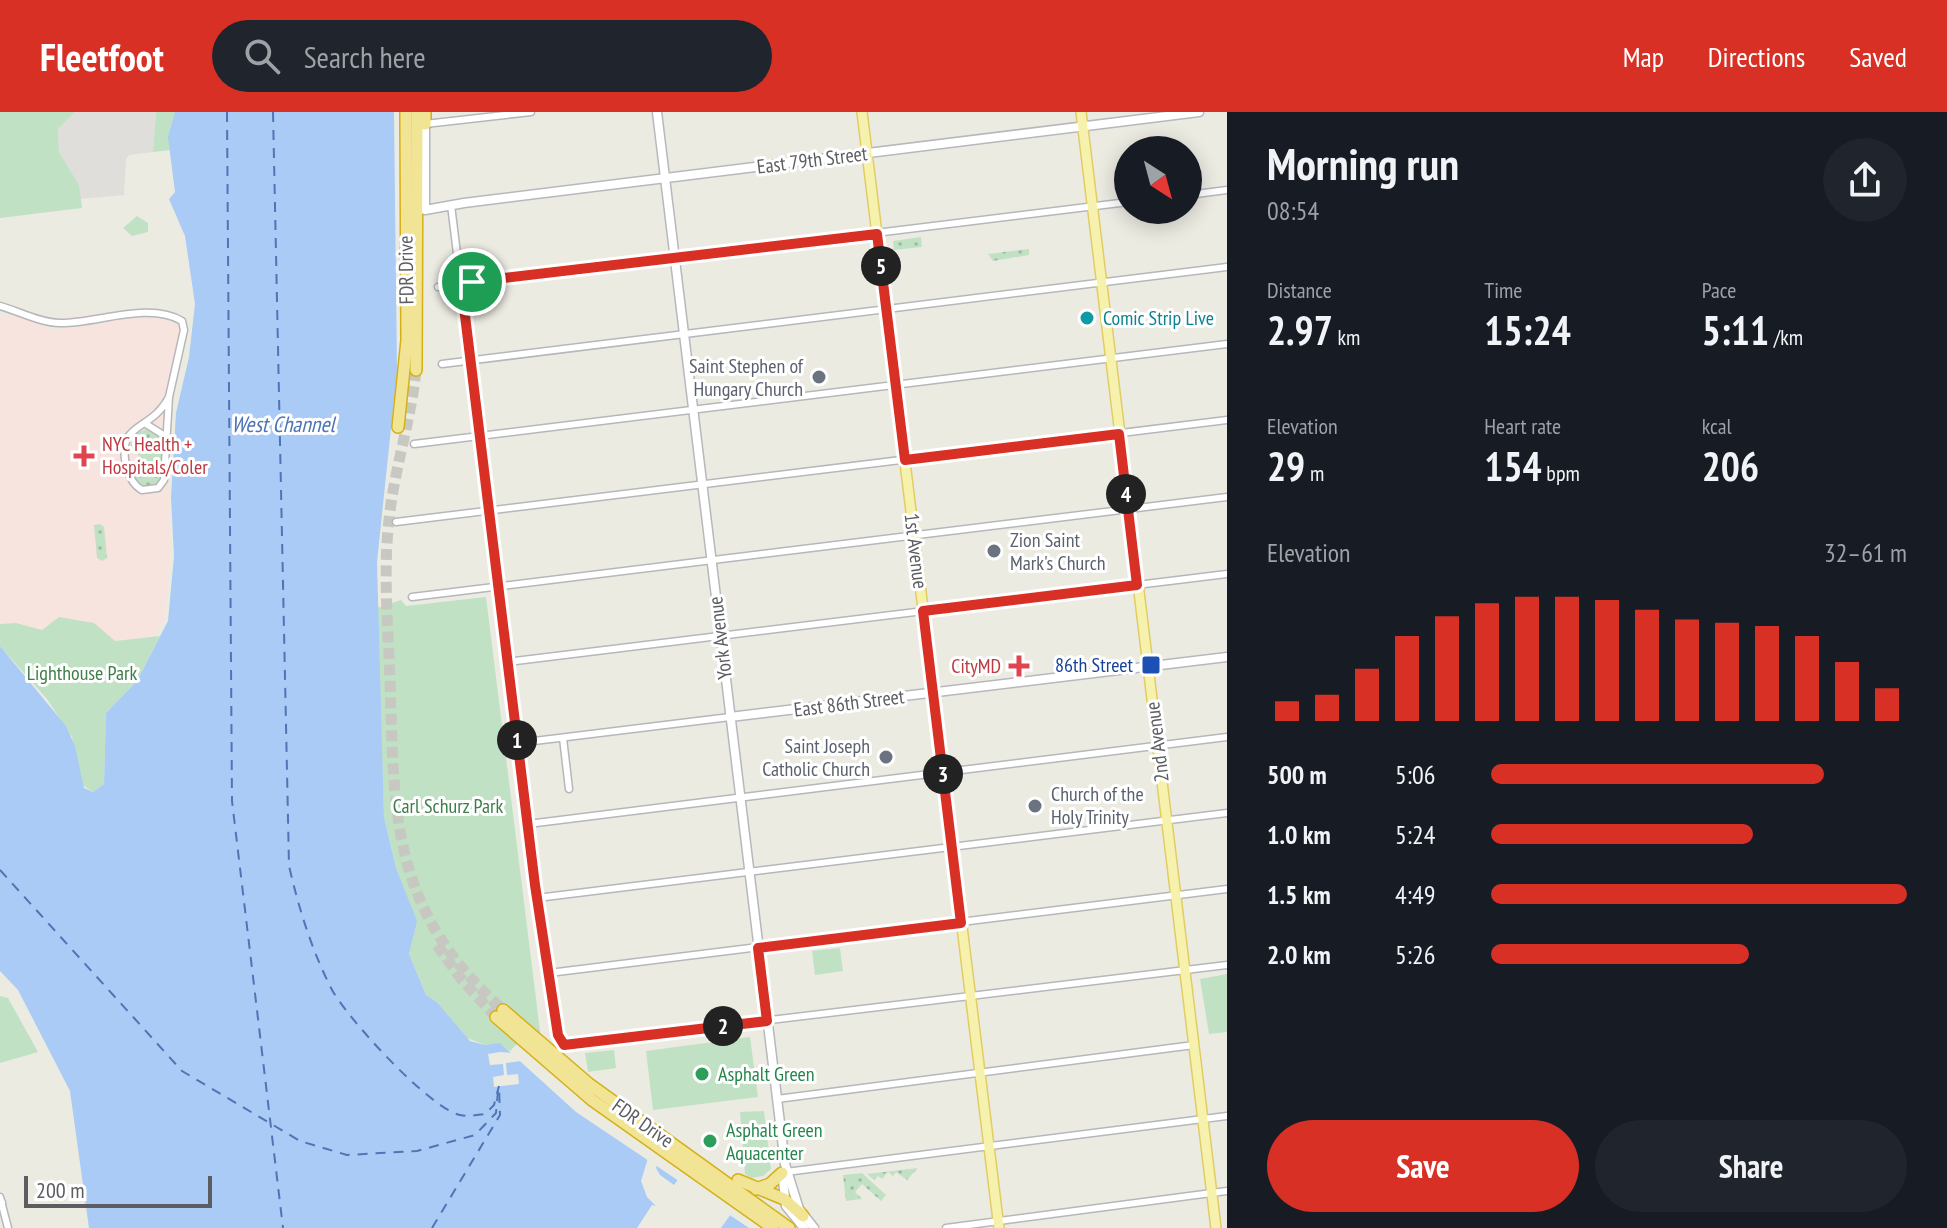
<!DOCTYPE html>
<meta charset="utf-8">
<style>
body{margin:0;font-family:"PT Sans Narrow",sans-serif;background:#20242c;color:#f1f3f6;height:100vh;display:flex;flex-direction:column;font-size:30px;white-space:nowrap}
*{box-sizing:border-box;margin:0}
p{font-size:26px;color:#9ea1a6}
.icon{flex:none;width:44px;height:44px;fill:none;stroke:currentColor;stroke-width:2;stroke-linecap:round;stroke-linejoin:round}
.map{position:relative;flex:1;overflow:hidden}
.side{display:flex;flex-direction:column;background:#171b24;width:720px}
.side>*{flex:none}
.needle{width:52px;rotate:144deg}
.controls{position:absolute;left:1114px;top:24px;display:grid;gap:16px}
.controls a{display:grid;place-items:center;width:88px;height:88px;border-radius:50%;background:#171b24;box-shadow:0 4px 20px #0003;font-size:40px}
.scale{position:absolute;left:24px;bottom:20px;width:188px;box-sizing:border-box;padding-left:8px;border:4px solid #5b5d61;border-top:0;font-size:22px;line-height:28px;white-space:nowrap;color:#5b5d61;-webkit-text-stroke:6px #fff;paint-order:stroke}
.pin{position:absolute;display:grid;place-items:center;width:68px;height:68px;color:#fff;margin:-34px;border:4px solid #fff;border-radius:50%;box-shadow:0 2px 8px #0007}
.km{position:absolute;width:40px;height:40px;margin:-20px;border-radius:50%;background:#222;color:#fff;font-size:22px;line-height:40px;text-align:center}
.round{display:grid;place-items:center;flex:none;width:84px;height:84px;border-radius:42px;background:#20242c}
.headline{display:flex;align-items:center;justify-content:space-between;height:136px;padding:0 40px}
h1{font-size:44px;font-weight:600;line-height:60px}
.figures{display:grid;grid-template-columns:repeat(3,1fr);gap:12px;height:136px;padding:8px 40px}
.figures div{display:grid;align-content:center}
.figures b{font-size:40px;font-weight:600}
.figures small{font-size:22px;font-weight:400}
.figures p{font-size:22px}
.chart{height:224px;padding:16px 40px}
.chart p{display:flex;justify-content:space-between}
.chart svg{width:100%;height:144px;margin-top:8px;stroke:#d93025;stroke-width:6}
.cta{display:flex;gap:16px;margin-top:auto;padding:16px 40px}
.cta a{flex:1;height:92px;border-radius:48px;background:#d93025;color:#fff;font-size:32px;font-weight:600;line-height:92px;text-align:center}
.cta a+a{background:#20242c;color:#f1f3f6}
ul{padding:0 40px;list-style:none;font-size:26px}
li{display:grid;grid-template-columns:128px 96px 1fr;align-items:center;height:60px}
li i{height:20px;border-radius:10px;background:#d93025}
header{display:flex;align-items:center;gap:48px;box-sizing:border-box;height:112px;padding:0 40px;background:#d93025;color:#fff}
header strong{font-size:38px}
nav{display:flex;gap:44px;margin-inline-start:auto;font-size:28px}
.search{width:560px;height:72px;background:#20242c;display:flex;align-items:center;gap:20px;box-sizing:border-box;padding:0 28px;border-radius:44px;color:#9ea1a6;font-size:30px}
main{display:flex;flex:1;min-height:0}
.map>svg:first-child{display:block}
</style>
<header>
<strong>Fleetfoot</strong>
<div class="search"><svg class="icon" aria-label="search" viewBox="0 0 24 24"><circle cx="10" cy="10" r="6"/><path d="M15 15l6 6"/></svg>Search here</div>
<nav><a>Map</a><a>Directions</a><a>Saved</a></nav>
</header>
<main>
<div class="map">
<svg width="1227" height="1116" viewBox="0 0 1227 1116">
<defs>
<pattern id="grass-dots" width="8" height="8" patternUnits="userSpaceOnUse" patternTransform="scale(2)"><rect width="8" height="8" fill="#c1e1c5"/><path d="M2 2h.1M6 6h.1" fill="none" stroke="#a0baa3" stroke-width="1.8" stroke-linecap="round"/></pattern>
</defs>
<rect width="100%" height="100%" fill="#ecebe2"/>
<path fill="#dfdeda" d="M75,0H156L153,40L129,43L126,47L124,83L80,87L79,73L59,40L58,17Z"/>
<path fill="#f8e4df" d="M105,201H174L183,203L188,213L168,317L170,446L164,508L155,524L115,529L56,507L42,518L16,511L0,512V203H12L56,217H62L63,204Z"/>
<g fill="url(#grass-dots)">
<path d="M921,125L922,135L894,138L893,129Z"/>
<path d="M1029,137V143L993,149L988,142Z"/>
<path d="M146,317L160,325L162,362L157,373L145,375L132,366L131,357L141,345L129,337L135,322Z"/>
<path d="M100,412L104,415L107,446L102,449L97,446L94,413Z"/>
<path d="M918,1056L907,1068L896,1060L893,1064L888,1060L882,1067L878,1064L874,1068L867,1062Z"/>
<path d="M862,1061L886,1083L881,1089L862,1072L855,1080L862,1087L846,1089L843,1063Z"/>
</g>
<g fill="#c1e1c5">
<path d="M0,0H75L58,17L59,40L79,73L82,96L0,106Z"/>
<path d="M156,0H175C176,13 168,24 170,38L153,40Z"/>
<path d="M137,104L148,111V120L132,124L123,116Z"/>
<path d="M486,485L540,919V923L506,894L492,909L517,932L510,939L500,932L485,933L467,926L437,890L426,883L409,842L416,809L396,756L384,705L377,496L401,488L406,494Z"/>
<path d="M59,505L94,511L115,529L160,524L137,569L106,601L104,672L93,680L81,672L72,625L47,587L0,534V512L16,511L42,518Z"/>
<path d="M840,836L843,859L815,863L812,839Z"/>
<path d="M1227,862V920L1209,922L1200,867Z"/>
<path d="M0,884L8,886L38,940L0,951Z"/>
<path d="M750,925L758,985L653,998L646,939Z"/>
<path d="M614,938L616,956L588,960L585,941Z"/>
<path d="M764,999L771,1057L763,1064L751,1066L745,1062L740,1000Z"/>
</g>
<path fill="#a9cbf5" d="M175,0H394L397,259L377,450L384,705L396,756L417,809L409,842L426,883L437,890L470,929L485,933L500,931L576,1000L749,1116H89L70,979L18,878L0,859V534L66,614L75,634L84,676L93,680L104,672L106,601L137,569L168,509L174,444L171,385L176,301L189,245L195,192L185,124L169,87L175,80L168,25Z"/>
<g fill="#ecebe2">
<path d="M500,940L513,941L521,949L506,951L507,963L518,962L519,972L494,975L493,965L504,963L503,952L490,953L488,942Z"/>
<path d="M649,1043L658,1049L656,1056L660,1063L674,1073L679,1066L731,1102L721,1116H637L652,1093L656,1094L647,1085L641,1069Z"/>
</g>
<g fill="none" stroke-linecap="round" stroke-linejoin="round">
<g stroke="#4f75b5" stroke-width="2" stroke-dasharray="10 8" stroke-linecap="butt">
<path d="M227,0L232,689L283,1116"/>
<path d="M273,0L289,754C299,797 311,836 331,876C345,904 430,997 460,1003C467,1005 477,1003 485,1002L494,993L499,974"/>
<path d="M0,758L182,959L300,1029L347,1043L417,1039L475,1023L496,1001L498,979"/>
<path d="M432,1116L500,1003L499,975"/>
</g>
<g stroke="#c8c8c2" stroke-width="11" stroke-dasharray="11 5.5" stroke-linecap="butt">
<path d="M416,258C411,309 394,357 389,408C383,460 388,514 390,566C394,705 391,798 503,898"/>
<path d="M437,833L462,868L496,905"/>
</g>
<defs>
<g id="street">
<path d="M425,12L531,0"/>
<path d="M1188,83L1227,78"/>
<path d="M451,93L535,773L558,923L563,933L1227,853"/>
<path d="M438,175L1128,90"/>
<path d="M0,194C18,199 41,211 60,211C95,212 149,189 182,209L184,218L169,285L164,368L158,376L142,378C127,370 120,340 128,325C137,311 156,310 169,285"/>
<path d="M442,252L1227,155"/>
<path d="M146,312L165,324"/>
<path d="M414,332L1227,232"/>
<path d="M396,410L1227,308"/>
<path d="M412,485L1227,385"/>
<path d="M507,550L1227,462"/>
<path d="M563,626L569,677"/>
<path d="M518,631L730,605"/>
<path d="M528,712L1227,625"/>
<path d="M537,786L1227,701"/>
<path d="M549,861L1227,777"/>
<path d="M777,987L1194,933"/>
<path d="M786,1060L1227,1004"/>
<path d="M0,1085L8,1116"/>
<path d="M946,1116L1227,1079"/>
</g>
<g id="secondary">
<path d="M657,0L785,1052L799,1097L814,1116"/>
<path d="M425,12V98L464,91L1199,0"/>
<path d="M730,605L1227,545"/>
<path d="M782,1060L786,1094L804,1116"/>
<path d="M0,1091H1"/>
</g>
<g id="primary">
<path d="M862,0L999,1116"/>
<path d="M1081,0L1216,1116"/>
</g>
<g id="highway">
<path d="M425,0V12"/>
<path d="M416,258L417,0"/>
<path d="M398,315L407,228L406,0"/>
<path d="M503,898L589,972L789,1116"/>
<path d="M496,905L592,988L773,1116"/>
<path d="M738,1068L784,1087L803,1104"/>
<path d="M756,1077L770,1072L782,1061"/>
</g>
</defs>
<use href="#street" stroke="#b5b7bb" stroke-width="9"/>
<use href="#secondary" stroke="#b6b8bd" stroke-width="11"/>
<use href="#primary" stroke="#e1cc66" stroke-width="12"/>
<use href="#highway" stroke="#d5b019" stroke-width="14"/>
<use href="#street" stroke="#fff" stroke-width="6"/>
<use href="#secondary" stroke="#fff" stroke-width="8"/>
<use href="#primary" stroke="#f6f2ad" stroke-width="9"/>
<use href="#highway" stroke="#f1e494" stroke-width="11"/>
</g>
<g fill="none" stroke-linecap="round" stroke-linejoin="round">
<defs>
<path id="route" d="M877,122L905,348L1119,322L1137,473L923,499L961,811L758,836L767,909L564,933L558,923L535,773L461,171Z"/>
</defs>
<use href="#route" stroke="#fff" stroke-width="16"/>
<use href="#route" stroke="#d93025" stroke-width="10"/>
</g>
<circle fill="#0f9aa8" stroke="#fff" stroke-width="3" cx="1087" cy="206" r="8"/>
<g fill="#6b7280" stroke="#fff" stroke-width="3">
<circle cx="819" cy="265" r="8"/>
<circle cx="994" cy="439" r="8"/>
<circle cx="886" cy="645" r="8"/>
<circle cx="1035" cy="694" r="8"/>
</g>
<g fill="#e0444e" stroke="#fff" stroke-width="3">
<path d="M80 332h8v8h8v8h-8v8h-8v-8h-8v-8h8z"/>
<path d="M1015 542h8v8h8v8h-8v8h-8v-8h-8v-8h8z"/>
</g>
<rect fill="#1a4fb4" stroke="#fff" stroke-width="3" x="1141" y="543" width="20" height="20" rx="4"/>
<g fill="#2e9e5b" stroke="#fff" stroke-width="3">
<circle cx="702" cy="962" r="8"/>
<circle cx="710" cy="1029" r="8"/>
</g>
<g text-anchor="middle" dominant-baseline="central" stroke-width="6" stroke-linejoin="round" paint-order="stroke">
<g font-size="20" fill="#5b5d61" stroke="#fff">
<text transform="translate(812 48) rotate(-7)">East 79th Street</text>
<text transform="translate(406 158) rotate(-91)">FDR Drive</text>
<text transform="translate(916 439) rotate(83)">1st Avenue</text>
<text transform="translate(720 526) rotate(-97)">York Avenue</text>
<text transform="translate(849 591) rotate(-7)">East 86th Street</text>
<text transform="translate(1157 630) rotate(-97)">2nd Avenue</text>
<text transform="translate(643 1011) rotate(35)">FDR Drive</text>
</g>
<g font-size="20" fill="#0d838f" stroke="#fff" text-anchor="start">
<text x="1103" y="206">Comic Strip Live</text>
</g>
<g font-size="20" fill="#5b616d" stroke="#fff" text-anchor="end">
<text x="803" y="254">Saint Stephen of<tspan x="803" dy="23">Hungary Church</tspan></text>
<text x="1010" y="428" text-anchor="start">Zion Saint<tspan x="1010" dy="23">Mark's Church</tspan></text>
<text x="870" y="634">Saint Joseph<tspan x="870" dy="23">Catholic Church</tspan></text>
<text x="1051" y="682" text-anchor="start">Church of the<tspan x="1051" dy="23">Holy Trinity</tspan></text>
</g>
<g font-size="20" fill="#be3a42" stroke="#fff" text-anchor="start">
<text x="102" y="332">NYC Health +<tspan x="102" dy="23">Hospitals/Coler</tspan></text>
<text x="1001" y="554" text-anchor="end">CityMD</text>
</g>
<g font-size="20" fill="#164399" stroke="#fff" text-anchor="end">
<text x="1133" y="553">86th Street</text>
</g>
<g font-size="20" fill="#3d7e48" stroke="#fff">
<text x="82" y="561">Lighthouse Park</text>
<text x="448" y="694">Carl Schurz Park</text>
</g>
<g font-size="20" fill="#27864d" stroke="#fff" text-anchor="start">
<text x="718" y="962">Asphalt Green</text>
<text x="726" y="1018">Asphalt Green<tspan x="726" dy="23">Aquacenter</tspan></text>
</g>
<g font-size="22" font-style="italic" fill="#4f75b5" stroke="#fff">
<text x="283" y="312">West Channel</text>
</g>
</g>
</svg>
<div class="controls">
<a><svg class="needle" viewBox="-14 -14 28 28"><path d="M0-13l5 13h-10z" fill="#e53935"/><path d="M0 13l5-13h-10z" fill="#9ea1a6"/></svg></a>
</div>
<div class="scale">200 m</div>
<div class="pin" style="left:472px;top:170px;background:#1e9e55"><svg class="icon" aria-label="arrive" viewBox="0 0 24 24"><path d="M6 21V4h12l-3 4 3 4H6"/></svg></div>
<b class="km" style="left:517px;top:628px">1</b>
<b class="km" style="left:723px;top:914px">2</b>
<b class="km" style="left:943px;top:662px">3</b>
<b class="km" style="left:1126px;top:382px">4</b>
<b class="km" style="left:881px;top:154px">5</b>
</div>
<section class="side">
<div class="headline"><div><h1>Morning run</h1><p>08:54</p></div><a class="round"><svg class="icon" aria-label="share" viewBox="0 0 24 24"><path d="M12 15V3M7 8l5-5 5 5M5 13v7h14v-7"/></svg></a></div>
<div class="figures">
<div><p>Distance</p><b>2.97<small> km</small></b></div>
<div><p>Time</p><b>15:24</b></div>
<div><p>Pace</p><b>5:11<small> /km</small></b></div>
</div>
<div class="figures">
<div><p>Elevation</p><b>29<small> m</small></b></div>
<div><p>Heart rate</p><b>154<small> bpm</small></b></div>
<div><p>kcal</p><b>206</b></div>
</div>
<div class="chart"><p><span>Elevation</span>32–61 m</p>
<svg viewBox="0 0 160 44" preserveAspectRatio="none"><path d="M5 44V38M15 44V36M25 44V28M35 44V18M45 44V12M55 44V8M65 44V6M75 44V6M85 44V7M95 44V10M105 44V13M115 44V14M125 44V15M135 44V18M145 44V26M155 44V34"/></svg>
</div>
<ul>
<li><b>500 m</b>5:06<i style="width:80%"></i></li>
<li><b>1.0 km</b>5:24<i style="width:63%"></i></li>
<li><b>1.5 km</b>4:49<i style="width:100%"></i></li>
<li><b>2.0 km</b>5:26<i style="width:62%"></i></li>
</ul>
<div class="cta"><a>Save</a><a>Share</a></div>
</section>
</main>
